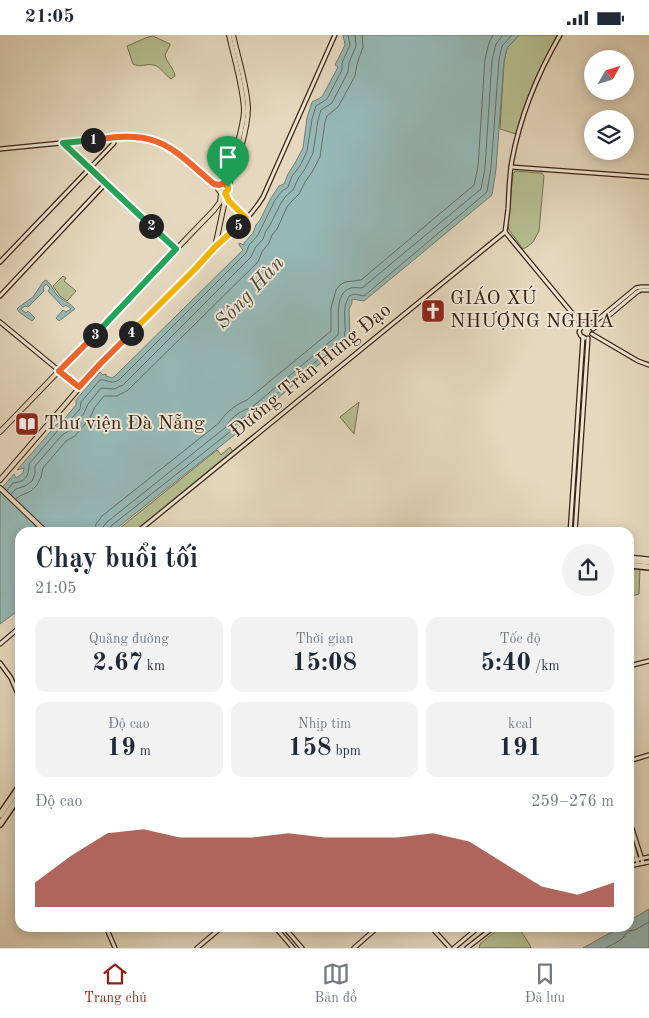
<!DOCTYPE html>
<html lang="vi">
<meta charset="utf-8">
<style>
body{margin:0;font-family:"Old Standard TT",serif;background:#f2f2f3;color:#1f2937;height:100vh;display:flex;flex-direction:column;font-size:19px;white-space:nowrap}
*{box-sizing:border-box;margin:0}
p{font-size:16px;color:#747a83}
.icon{flex:none;width:28px;height:28px;fill:none;stroke:currentColor;stroke-width:2;stroke-linecap:round;stroke-linejoin:round}
.map{position:relative;flex:1;overflow:hidden}
.drawer{position:absolute;left:15px;top:492px;width:619px;height:405px;display:flex;flex-direction:column;background:#fff;border-radius:15px;box-shadow:0 2px 12px #0003}
.drawer>*{flex:none}
.needle{width:32px;rotate:51deg}
.fabs{position:absolute;left:584px;top:15px;display:grid;gap:10px}
.fabs a{display:grid;place-items:center;width:50px;height:50px;border-radius:50%;background:#fff;box-shadow:0 2px 12px #0003;font-size:25px}
.pin{position:absolute;display:grid;place-items:center;width:42px;height:42px;color:#fff;margin:-51px -21px;border-radius:50% 50% 50% 0;rotate:-45deg;box-shadow:0 0 5px #0007}
.pin .icon{rotate:45deg}
.km{position:absolute;width:25px;height:25px;margin:-12px;border-radius:50%;background:#222;color:#fff;font-size:14px;line-height:25px;text-align:center}
.round{display:grid;place-items:center;flex:none;width:52px;height:52px;border-radius:26px;background:#f2f2f3}
.head{display:flex;align-items:center;justify-content:space-between;height:85px;padding:0 20px}
h1{font-size:28px;font-weight:700;line-height:38px}
.figures{display:grid;grid-template-columns:repeat(3,1fr);gap:8px;height:85px;padding:5px 20px}
.figures div{display:grid;align-content:center;border-radius:12px;background:#f2f2f3;text-align:center}
.figures b{font-size:25px;font-weight:700}
.figures small{font-size:14px;font-weight:400}
.figures p{font-size:14px}
.chart{height:140px;padding:10px 20px}
.chart p{display:flex;justify-content:space-between}
.chart svg{width:100%;height:90px;margin-top:5px;fill:#8f2418;opacity:.7}
.status{display:flex;justify-content:space-between;align-items:center;height:35px;padding:0 25px;background:#fff;direction:ltr}
.status svg{height:14px;fill:currentColor}
.menu{display:flex;justify-content:space-around;align-items:center;height:70px;border-top:1px solid #e0e1e3;background:#fff;font-size:14px;color:#747a83}
.menu a{display:grid;justify-items:center;gap:2px}
.menu .on{color:#8f2418}
.map>svg:first-child{display:block}
</style>
<div class="status"><b>21:05</b><svg viewBox="0 0 49 12"><path d="M0 12V9h3v3zM5 12V6h3v6zM10 12V3h3v9zM15 12V0h3v12zM26 1h20v11H26zM47 4h2v5h-2z"/></svg></div>
<div class="map">
<svg width="649" height="913" viewBox="0 0 649 913">
<rect width="100%" height="100%" fill="#e5d8be"/>
<filter id="stains"><feTurbulence type="fractalNoise" baseFrequency=".004" numOctaves="4"/><feColorMatrix values="0 0 0 0 .2 0 0 0 0 .09 0 0 0 0 .02 0 0 0 .5 -.17"/></filter>
<radialGradient id="worn" r=".72"><stop offset=".6" stop-color="#630" stop-opacity="0"/><stop offset="1" stop-color="#630" stop-opacity=".3"/></radialGradient>
<g fill="#b5bf91" stroke="#787052">
<path d="M519,0H557L527,64L516,99L500,94L504,27L507,13Z"/>
<path d="M153,1L170,9V10L165,20C167,28 174,33 175,41L171,44C165,40 161,32 154,30C147,28 140,33 133,29L127,11L148,2Z"/>
<path d="M515,136L539,138H542L544,141L539,196L533,207L527,212L523,214L509,195L508,190L513,139Z"/>
<path d="M63,241L66,243L64,246L76,256L67,266L60,261L53,251Z"/>
<path d="M359,367L354,399L340,382Z"/>
<path d="M230,412L233,417L134,497H115L217,415L221,420Z"/>
<path d="M629,532L640,533L639,559L629,562Z"/>
<path d="M501,892L519,893L530,910L531,913H479L480,909Z"/>
</g>
<g fill="#96b9b6" stroke="#727d74">
<path d="M343,0H519L507,13L504,26L496,134L492,160L364,266L352,264V268L349,274L350,305L293,350L253,385L249,384L237,394V398L112,497L20,498V574L0,589V455L14,439L16,443L23,438L24,433L17,435L57,389L61,388L76,370V365L100,337L103,340L106,339V341L112,343L115,341L243,215L239,210V208L244,210V208L253,198L256,190L260,185L271,163L279,151L284,149L288,139L295,128L303,113L307,83L312,67L322,62L338,32L335,30L345,10Z"/>
<path d="M46,245C52,249 53,256 58,261C63,266 71,268 75,274L59,286L56,283L63,275L66,277L71,274L66,270L63,272L48,256L50,253L46,249L43,253L44,256L28,272L25,271L21,274L26,278L28,276L35,283L32,286L19,277L17,274L19,272L33,262L43,247Z"/>
<path d="M649,874V913H583L619,893L629,892V886Z"/>
</g>
<g fill="none" stroke-linecap="round" stroke-linejoin="round">
<g stroke="#696e64" stroke-width="1">
<path d="M7,455L13,448C26,447 29,441 29,429L59,394L65,391L80,374L81,367L100,345C107,344 110,350 119,345L246,218L249,210L258,200L275,165L282,156L288,152L292,141L300,131L307,116L312,84L316,71L327,64L342,35V28L350,10L348,0"/>
<path d="M11,459L16,454L25,451L32,446L35,439V431L62,400L69,396L84,378L88,369L101,353L114,354L123,350L251,222L255,213L263,204L266,196L270,190L281,168L286,161L293,155L298,144L305,134L313,118L318,85L321,75L332,68L348,37L349,28L356,11L355,0"/>
<path d="M16,464L20,461L31,456L37,450L41,442L43,433L66,406L75,401L90,383L95,372L104,361H117L128,355L258,227L262,217L269,208L272,200L277,194L287,172L291,167L299,159L305,147L312,137L320,122L325,87L327,81L338,72L355,41L357,29L363,12L362,0"/>
<path d="M95,498L96,489L102,481L219,388C225,378 236,369 247,365L331,296V273L336,255L340,250L345,247L361,245L474,150L478,132L485,24L489,8L493,0"/>
<path d="M103,498V492L107,487L226,392C230,383 241,375 251,373L338,300C340,287 333,258 351,253C355,252 359,253 362,253L481,154L485,133L492,25L496,9L503,0"/>
<path d="M109,498V494L111,491L231,396C234,388 244,380 253,379L344,303C348,287 340,277 349,261L355,259L364,261L487,157L491,133L499,25L502,11L512,0"/>
<path d="M606,913L622,904L628,896L635,895L649,887"/>
</g>
<defs>
<g id="secondary">
<path d="M64,108L176,214"/>
<path d="M0,114L122,102L145,103L156,106L174,116L218,153"/>
<path d="M511,132L649,142"/>
<path d="M225,158L229,166L246,183"/>
<path d="M505,197C506,190 507,182 508,174C509,158 509,141 512,125C520,82 538,38 560,0"/>
<path d="M505,197L582,290"/>
<path d="M215,212C231,200 253,179 263,162L335,0"/>
<path d="M0,227L114,108V102"/>
<path d="M0,261L106,148"/>
<path d="M0,287L79,352"/>
<path d="M593,294L637,257L641,255H649"/>
<path d="M592,299L638,326L649,330"/>
<path d="M585,303L581,301L579,297L582,290C587,287 589,290 596,286L636,253L641,252H649"/>
<path d="M136,498L505,197"/>
<path d="M266,498L281,495L308,498"/>
<path d="M570,498L583,302"/>
<path d="M575,498L588,303"/>
<path d="M629,522L649,524"/>
<path d="M0,609L20,592"/>
<path d="M0,628L11,643L20,664"/>
<path d="M629,631L649,626"/>
<path d="M629,726L649,720"/>
<path d="M629,784L643,828"/>
<path d="M629,797L638,829"/>
<path d="M629,826L649,822"/>
<path d="M629,831L649,827"/>
<path d="M106,892L115,913"/>
<path d="M275,892L293,913"/>
<path d="M284,892L302,913"/>
<path d="M431,892L450,913"/>
<path d="M197,913L222,892"/>
<path d="M354,913L378,892"/>
<path d="M454,913L479,892"/>
<path d="M467,913L494,892"/>
</g>
<g id="primary">
<path d="M224,148C230,139 233,126 236,115C239,103 243,90 244,77C244,54 234,23 229,0"/>
<path d="M221,158L218,154C217,150 220,148 224,148"/>
<path d="M223,158C227,158 228,155 228,152C236,132 248,94 248,73C247,49 238,23 233,0"/>
<path d="M0,397L214,175L220,167L221,158"/>
<path d="M0,445L100,329L196,233L215,212L224,170V158"/>
<path d="M0,453L47,498"/>
</g>
<g id="highway">
<path d="M629,525L649,527"/>
<path d="M629,530L649,532"/>
<path d="M0,780L20,751"/>
<path d="M0,789L20,760"/>
</g>
</defs>
<use href="#secondary" stroke="#3c2212" stroke-width="5.5"/>
<use href="#primary" stroke="#3c2212" stroke-width="6"/>
<use href="#highway" stroke="#3c2212" stroke-width="8"/>
<use href="#secondary" stroke="#eee6d5" stroke-width="3"/>
<use href="#primary" stroke="#e5d8be" stroke-width="4"/>
<use href="#highway" stroke="#e5d8be" stroke-width="5"/>
</g>
<g fill="none" stroke-linecap="round" stroke-linejoin="round">
<defs>
<path id="split-1" d="M93,105C113,102 135,99 155,106C178,114 195,134 214,149L219,150L224,148L228,152"/>
<path id="split-2" d="M93,105L63,108L151,191"/>
<path id="split-3" d="M95,300L176,214L151,191"/>
<path id="split-4" d="M95,300L59,336L79,352L100,329L131,298"/>
<path id="split-5" d="M131,298L196,233L215,212L238,191"/>
<path id="split-6" d="M228,152V155L225,158L229,166L246,183L238,191"/>
</defs>
<use href="#split-1" stroke="#fff" stroke-width="10"/>
<use href="#split-2" stroke="#fff" stroke-width="10"/>
<use href="#split-3" stroke="#fff" stroke-width="10"/>
<use href="#split-4" stroke="#fff" stroke-width="10"/>
<use href="#split-5" stroke="#fff" stroke-width="10"/>
<use href="#split-6" stroke="#fff" stroke-width="10"/>
<use href="#split-1" stroke="#f0652b" stroke-width="6"/>
<use href="#split-2" stroke="#22a559" stroke-width="6"/>
<use href="#split-3" stroke="#22a559" stroke-width="6"/>
<use href="#split-4" stroke="#f0652b" stroke-width="6"/>
<use href="#split-5" stroke="#f5b400" stroke-width="6"/>
<use href="#split-6" stroke="#f5b400" stroke-width="6"/>
</g>
<defs>
<symbol id="church-square" viewBox="-11 -11 22 22"><rect x="-9" y="-9" width="18" height="18" rx="4" fill="#8f2418" stroke="#eee6d5"/><path d="M-1.2-6h2.4v3.5h3.3v2.4h-3.3V6h-2.4V-.1h-3.3v-2.4h3.3Z" fill="#fff"/></symbol>
<symbol id="library-square" viewBox="-11 -11 22 22"><rect x="-9" y="-9" width="18" height="18" rx="4" fill="#8f2418" stroke="#eee6d5"/><path d="M-6-4Q-3-5.5-.7-3.5V5Q-3 3-6 4ZM6-4Q3-5.5 .7-3.5V5Q3 3 6 4Z" fill="#fff"/></symbol>
</defs>
<g fill-rule="evenodd">
<use href="#church-square" x="419" y="262" width="28" height="28"/>
<use href="#library-square" x="13" y="375" width="28" height="28"/>
</g>
<g text-anchor="middle" dominant-baseline="central" stroke-width="4" stroke-linejoin="round" paint-order="stroke">
<g font-size="20" fill="#3c2212" stroke="#eee6d5" text-anchor="start">
<text x="450" y="264">GIÁO XÚ<tspan x="450" dy="23">NHƯỢNG NGHĨA</tspan></text>
<text x="44" y="389">Thư viện Đà Nẵng</text>
</g>
<g font-size="20" fill="#3c2212" stroke="#eee6d5">
<text transform="translate(311 336) rotate(-39)">Đường Trần Hưng Đạo</text>
</g>
<g font-size="21" font-style="italic" fill="#52483b" stroke="#eee6d5">
<text transform="translate(250 258) rotate(-47)">Sông Hàn</text>
</g>
</g>
<rect width="100%" height="100%" filter="url(#stains)"/>
<rect width="100%" height="100%" fill="url(#worn)"/>
</svg>
<div class="fabs">
<a><svg class="needle" viewBox="-14 -14 28 28"><path d="M0-13l5 13h-10z" fill="#e53935"/><path d="M0 13l5-13h-10z" fill="#747a83"/></svg></a>
<a><svg class="icon" aria-label="layers" viewBox="0 0 24 24"><path d="M12 4l9 5-9 5-9-5zM3 14l9 5 9-5"/></svg></a>
</div>
<div class="pin" style="left:228px;top:152px;background:#1e9e55"><svg class="icon" aria-label="arrive" viewBox="0 0 24 24"><path d="M6 21V4h12l-3 4 3 4H6"/></svg></div>
<b class="km" style="left:93px;top:105px">1</b>
<b class="km" style="left:151px;top:191px">2</b>
<b class="km" style="left:95px;top:300px">3</b>
<b class="km" style="left:131px;top:298px">4</b>
<b class="km" style="left:238px;top:191px">5</b>
<section class="drawer">
<div class="head"><div><h1>Chạy buổi tối</h1><p>21:05</p></div><a class="round"><svg class="icon" aria-label="share" viewBox="0 0 24 24"><path d="M12 15V3M7 8l5-5 5 5M5 13v7h14v-7"/></svg></a></div>
<div class="figures">
<div><p>Quãng đường</p><b>2.67<small> km</small></b></div>
<div><p>Thời gian</p><b>15:08</b></div>
<div><p>Tốc độ</p><b>5:40<small> /km</small></b></div>
</div>
<div class="figures">
<div><p>Độ cao</p><b>19<small> m</small></b></div>
<div><p>Nhịp tim</p><b>158<small> bpm</small></b></div>
<div><p>kcal</p><b>191</b></div>
</div>
<div class="chart"><p><span>Độ cao</span>259–276 m</p>
<svg viewBox="0 0 160 44" preserveAspectRatio="none"><path d="M0 44V32L10 19L20 8L30 6L40 10L50 10L60 10L70 8L80 10L90 10L100 10L110 8L120 12L130 23L140 34L150 38L160 32V44z"/></svg>
</div>
</section>
</div>
<nav class="menu">
<a class="on"><svg class="icon" aria-label="home" viewBox="0 0 24 24"><path d="M3 11l9-7 9 7M6 9v11h12V9"/></svg>Trang chủ</a>
<a><svg class="icon" aria-label="map" viewBox="0 0 24 24"><path d="M3 6l6-2 6 2 6-2v14l-6 2-6-2-6 2zM9 4v14M15 6v14"/></svg>Bản đồ</a>
<a><svg class="icon" aria-label="saved" viewBox="0 0 24 24"><path d="M7 4h10v16l-5-4-5 4z"/></svg>Đã lưu</a>
</nav>
